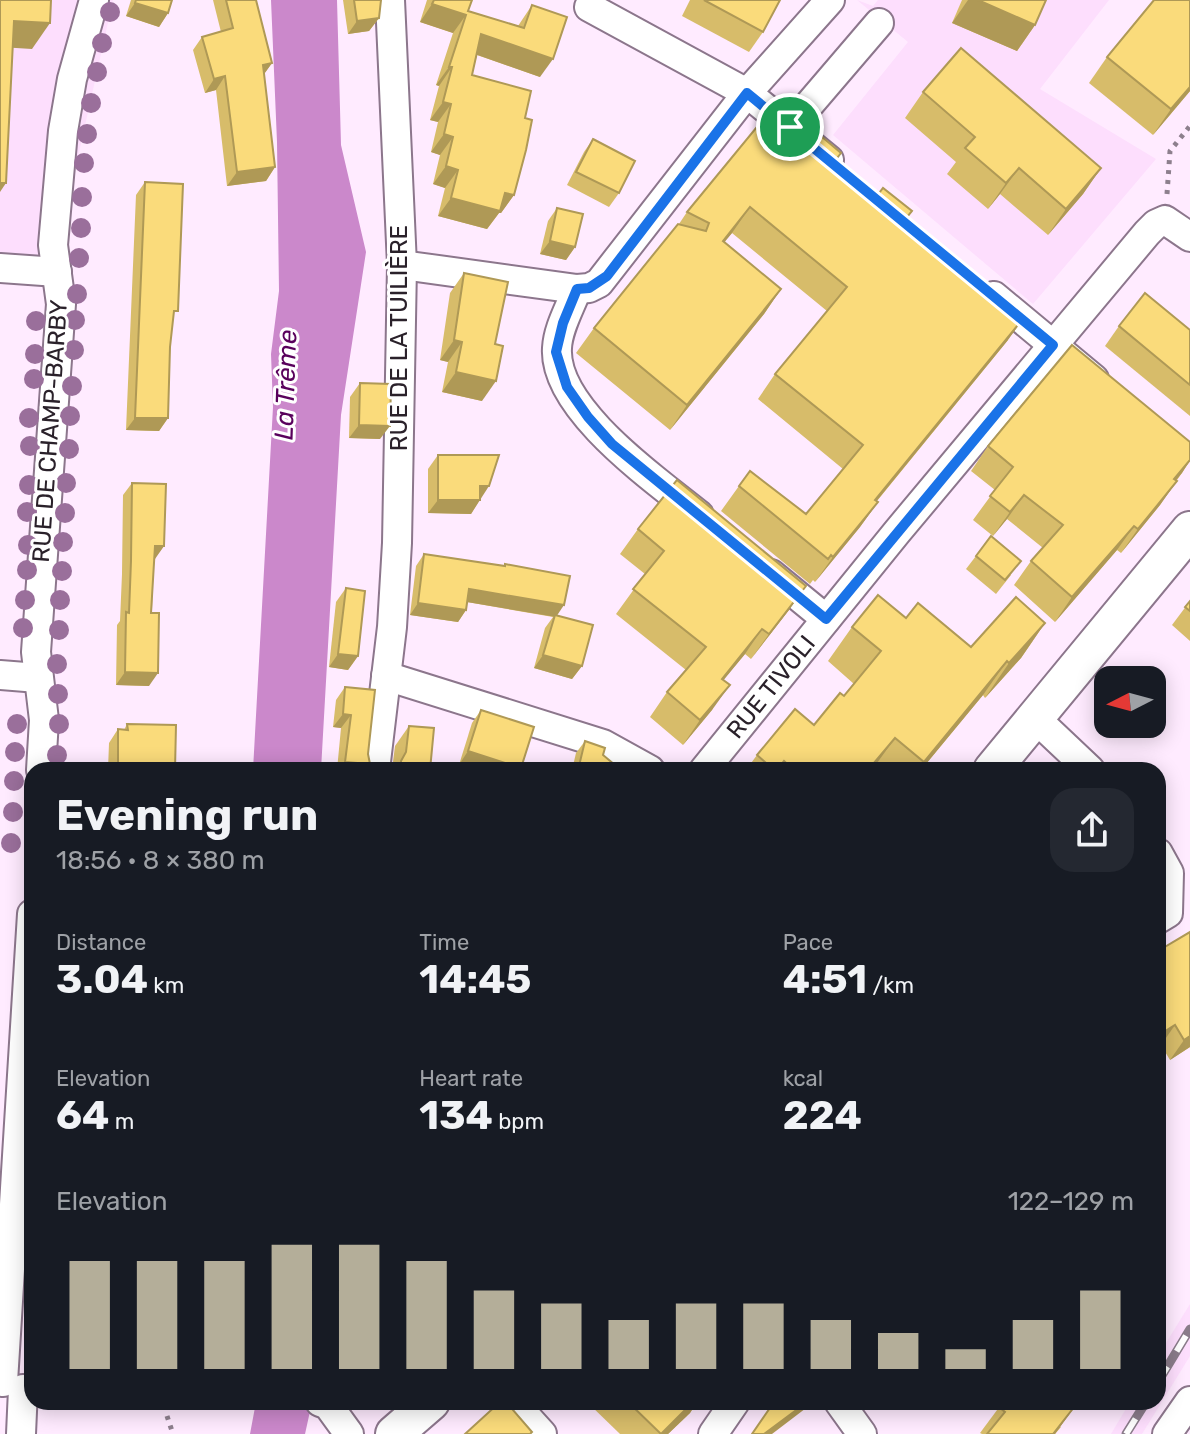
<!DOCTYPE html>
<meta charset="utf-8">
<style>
body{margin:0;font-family:Rubik,sans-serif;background:#242831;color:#f1f3f6;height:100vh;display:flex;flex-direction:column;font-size:30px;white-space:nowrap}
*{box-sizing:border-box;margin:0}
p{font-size:26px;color:#9ea1a6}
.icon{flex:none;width:44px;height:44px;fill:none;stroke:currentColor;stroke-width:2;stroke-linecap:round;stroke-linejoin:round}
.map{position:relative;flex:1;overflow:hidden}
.sheet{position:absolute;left:24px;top:762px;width:1142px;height:648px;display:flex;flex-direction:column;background:#171b24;border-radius:24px;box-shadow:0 4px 20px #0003}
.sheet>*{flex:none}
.needle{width:52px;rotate:264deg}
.tools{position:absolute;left:1094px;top:666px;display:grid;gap:16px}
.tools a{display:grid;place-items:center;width:72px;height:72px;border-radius:16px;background:#171b24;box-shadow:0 4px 20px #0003;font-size:40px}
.pin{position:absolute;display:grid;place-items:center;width:68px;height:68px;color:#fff;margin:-34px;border:4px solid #fff;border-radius:50%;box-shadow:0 2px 8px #0007}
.round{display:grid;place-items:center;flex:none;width:84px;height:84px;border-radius:24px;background:#242831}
.summary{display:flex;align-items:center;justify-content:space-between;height:136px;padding:0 32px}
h1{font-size:44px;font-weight:700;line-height:60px}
.metrics{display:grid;grid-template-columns:repeat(3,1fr);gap:12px;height:136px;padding:8px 32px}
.metrics div{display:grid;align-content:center}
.metrics b{font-size:40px;font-weight:700}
.metrics small{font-size:22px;font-weight:400}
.metrics p{font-size:22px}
.chart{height:224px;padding:16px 32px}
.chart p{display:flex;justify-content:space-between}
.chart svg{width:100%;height:144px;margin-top:8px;stroke:#b4ae99;stroke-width:6}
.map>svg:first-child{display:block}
</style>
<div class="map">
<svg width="1190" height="1434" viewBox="0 0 1190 1434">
<rect width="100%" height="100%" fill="#ffebff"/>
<g fill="#fddefd">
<path d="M0,0H113L55,260L0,258Z"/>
<path d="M857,0L873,6L878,0H962L953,23L1039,0H1109L1040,89L1156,159L1033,304L833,135L908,42Z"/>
<path d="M1190,1304V1356L1142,1434H1111L1130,1402H1158V1356Z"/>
</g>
<g fill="#cb88cb">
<path d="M271,0H337L341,145L366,252L341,415L321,770H253L273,407L271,354L279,291L277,142Z"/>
<path d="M256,1402H312L305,1434H250Z"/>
</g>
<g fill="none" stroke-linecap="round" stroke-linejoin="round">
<defs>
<g id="minor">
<path d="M589,7L747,93L829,160"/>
<path d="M790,127L879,23"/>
<path d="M402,265L577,289L589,288L599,283L747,93L830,0"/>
<path d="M0,268L57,272"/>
<path d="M577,289C570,308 558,328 557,348C553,409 656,480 699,515"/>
<path d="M994,296L1094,379"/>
<path d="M771,574L826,619"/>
<path d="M0,675L38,678"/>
<path d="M386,676L603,744L650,770"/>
<path d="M1035,718L1090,770"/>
<path d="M41,770L44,720L36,652L61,304L53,245L63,131L72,79L94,0"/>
<path d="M375,770L392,627L397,543L402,265L390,0"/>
<path d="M704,770L897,532L1147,233L1156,224L1165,220L1190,237"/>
<path d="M1158,853L1169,873L1168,913L1158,919"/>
<path d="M3,1382L32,914"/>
<path d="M320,1402L328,1405L349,1434"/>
<path d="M513,1402L542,1434"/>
<path d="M839,1402L862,1434"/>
<path d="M21,1434L23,1389"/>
<path d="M713,1434L735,1402"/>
<path d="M1167,1434L1190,1401"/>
</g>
<g id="major">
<path d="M992,770L1190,530"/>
<path d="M394,1434L431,1402"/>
</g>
</defs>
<use href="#minor" stroke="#8c768c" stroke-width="32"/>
<use href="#major" stroke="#8c768c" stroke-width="40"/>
<g stroke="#8d7f8d" stroke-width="5" stroke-dasharray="4 6" stroke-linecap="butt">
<path d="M1167,194L1170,151L1190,126"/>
<path d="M167,1416L173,1434"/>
</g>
<use href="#minor" stroke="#fff" stroke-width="28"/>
<use href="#major" stroke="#fff" stroke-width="36"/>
<defs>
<g id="rail">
<path d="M1158,1382L1190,1329"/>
<path d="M1126,1434L1146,1402"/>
</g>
</defs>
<use href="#rail" stroke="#8a7c8a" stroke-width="9"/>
<use href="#rail" stroke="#fff" stroke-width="6" stroke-dasharray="18" stroke-linecap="butt"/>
</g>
<g fill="#9a6f9b">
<circle cx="110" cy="12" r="10"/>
<circle cx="102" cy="43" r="10"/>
<circle cx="97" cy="72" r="10"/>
<circle cx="91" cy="103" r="10"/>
<circle cx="87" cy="134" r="10"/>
<circle cx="84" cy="163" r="10"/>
<circle cx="82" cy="197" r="10"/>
<circle cx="81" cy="228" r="10"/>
<circle cx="79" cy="258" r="10"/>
<circle cx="77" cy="294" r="10"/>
<circle cx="75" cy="320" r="10"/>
<circle cx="36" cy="321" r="10"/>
<circle cx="74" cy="350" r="10"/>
<circle cx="35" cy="354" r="10"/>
<circle cx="34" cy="379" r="10"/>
<circle cx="72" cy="386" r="10"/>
<circle cx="70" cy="416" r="10"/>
<circle cx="29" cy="418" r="10"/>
<circle cx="30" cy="446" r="10"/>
<circle cx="69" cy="449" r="10"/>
<circle cx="66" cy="483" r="10"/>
<circle cx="29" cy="485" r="10"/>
<circle cx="27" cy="512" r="10"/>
<circle cx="65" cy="513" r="10"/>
<circle cx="63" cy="542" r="10"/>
<circle cx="28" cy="545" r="10"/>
<circle cx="27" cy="570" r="10"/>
<circle cx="62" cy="571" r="10"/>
<circle cx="25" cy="600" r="10"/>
<circle cx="60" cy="600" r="10"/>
<circle cx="23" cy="628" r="10"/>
<circle cx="59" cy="630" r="10"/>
<circle cx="57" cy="664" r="10"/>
<circle cx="58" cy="694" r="10"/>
<circle cx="17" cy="724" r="10"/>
<circle cx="59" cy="724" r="10"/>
<circle cx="15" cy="752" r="10"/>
<circle cx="57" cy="755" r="10"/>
<circle cx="14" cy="781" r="10"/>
<circle cx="13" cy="812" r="10"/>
<circle cx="11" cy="843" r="10"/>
</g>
<g fill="#d7bc6a">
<path d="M131,0H172L168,13L159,27L126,16Z"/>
<path d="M213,0H256L272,63L264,74L275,167L266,181L227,186L216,90L205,93L193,50L202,37L221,32Z"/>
<path d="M343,0H381L379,18L369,31L348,34Z"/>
<path d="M427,0H472L468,11L518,26L532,5L540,77L477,55L472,75L525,118L514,195L501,213H499L487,229L438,216L445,188L433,184L440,155L431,152L438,122L430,120L439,86L436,85L453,33L420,22Z"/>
<path d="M690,0H780L763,32L749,52L682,16Z"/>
<path d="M962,0H1046L1035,25L1017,51L952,23Z"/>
<path d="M1107,57L1190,91L1153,135L1089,83Z"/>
<path d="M923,92L1101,168L1083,194L1048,235L1000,194L988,209L947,174L956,162L905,118Z"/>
<path d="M593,139L619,193L609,207L567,185L584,152Z"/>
<path d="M835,163L876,197L907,218L1008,340L877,501L878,502L860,527L815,582L813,580L810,584L721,511L739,486L806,514L843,469L758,399L775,374L827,311L732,233L724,242L781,289L764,314L670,430L576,353L594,328L679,224L687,212Z"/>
<path d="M145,182L173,317L170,347L168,418L159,431L126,430L136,195Z"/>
<path d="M557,208L575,247L566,260L540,254L548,221Z"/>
<path d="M464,273L482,401L442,392L448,362L440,360L450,293Z"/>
<path d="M1119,326L1190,330V416L1105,346Z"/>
<path d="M360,383L380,439L349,438L350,397Z"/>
<path d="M1190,442V461L1160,505L1121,553L1117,550L1055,622L1014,585L1031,561L1043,548L1007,519L993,536L973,520L995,490L971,471L988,446Z"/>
<path d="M438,455L480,499L471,514L428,513V469Z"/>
<path d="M132,483L164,546L154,559L149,686L116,685L117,625L120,621L122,574L123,495Z"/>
<path d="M638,529L789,610L751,659L745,654L723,680L712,710L683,745L650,717L667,692L686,670L616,614L645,574L620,554Z"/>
<path d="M424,554L504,566L505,564L557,615L582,666L572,679L534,668L545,628L553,617L467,602L466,610L458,622L410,615L416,566Z"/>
<path d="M976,556L1011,575L996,594L966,569Z"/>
<path d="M346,588L358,656L348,670L329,667L336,602Z"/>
<path d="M1190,601V641L1172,625Z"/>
<path d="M906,618L971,647L1045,623L1021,658L985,698L983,695L921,770H746L757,755L814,725L844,696L854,684L828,661L852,627Z"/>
<path d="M345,687L366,770H337L341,728L333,727L336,700Z"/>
<path d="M481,710L520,770L459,765L472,723Z"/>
<path d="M127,724L175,770H108L109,743L118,729L124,730Z"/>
<path d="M409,726L430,770H392L395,746Z"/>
<path d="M585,741L603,755L621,770H572L576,753Z"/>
<path d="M1158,951L1190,1047L1170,1060L1161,1045L1158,1047Z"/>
<path d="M587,1402H697L690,1413L668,1434H620Z"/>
<path d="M1003,1402L1061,1427L1055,1434H982L980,1433Z"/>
</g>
<g fill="#af9956">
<path d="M968,0H978L1035,25L1017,51L952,23Z"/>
<path d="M135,3L168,13L159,27L126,16Z"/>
<path d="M432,4L466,15L453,33L420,22Z"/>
<path d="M379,18L369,31L348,34L357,21Z"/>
<path d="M14,21L50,23L32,49L0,47Z"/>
<path d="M481,34L553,59L540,77L469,52Z"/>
<path d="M272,63L262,77L263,65Z"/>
<path d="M449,67H452L439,86L436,85Z"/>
<path d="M225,76L216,90L205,93L214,79Z"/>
<path d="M1190,87V91L1153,135L1171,109Z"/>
<path d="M443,102L451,104L438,122L430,120Z"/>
<path d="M444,134L453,137L440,155L431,152Z"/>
<path d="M446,166L458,170L445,188L433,184Z"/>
<path d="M275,167L266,181L227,186L237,172Z"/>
<path d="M1019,168L1000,194L988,209L1006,183Z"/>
<path d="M1101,168L1083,194L1048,235L1066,209Z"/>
<path d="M0,183H6L0,192Z"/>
<path d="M505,193L514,195L501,213H499L487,229L438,216L451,198Z"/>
<path d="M750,207L732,233L705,266L723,241Z"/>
<path d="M550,241L575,247L566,260L540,254Z"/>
<path d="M781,289L764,314L670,430L687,405Z"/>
<path d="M1026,315L1008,340L857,525L875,500Z"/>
<path d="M454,340L462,342L448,362L440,360Z"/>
<path d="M456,372L496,381L482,401L442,392Z"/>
<path d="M135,418H168L159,431L126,430Z"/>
<path d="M359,425L390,426L380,439L349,438Z"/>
<path d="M1190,460L1182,473L1157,503L1174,479Z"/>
<path d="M1177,481L1160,505L1121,553L1138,529Z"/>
<path d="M480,486H489L480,500Z"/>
<path d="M1024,495L1007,519L993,536L1010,512Z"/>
<path d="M438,500H480L471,514L428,513Z"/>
<path d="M878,502L860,527L815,582L833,557Z"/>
<path d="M1134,526L1117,550L1055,622L1072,597Z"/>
<path d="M155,546H164L155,559H146Z"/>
<path d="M806,586L789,610L751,659L769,634Z"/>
<path d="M469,589L564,605L556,617L461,601Z"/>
<path d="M418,603L466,610L458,622L410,615Z"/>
<path d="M1045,623L1021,658L985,698L1009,663Z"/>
<path d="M762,629L745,654L704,704L722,679Z"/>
<path d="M338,654L358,656L348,670L329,667Z"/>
<path d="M543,655L582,666L572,679L534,668Z"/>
<path d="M1007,661L983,695L921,770H918Z"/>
<path d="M125,672L158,673L149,686L116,685Z"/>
<path d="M730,685L712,710L683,745L700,720Z"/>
<path d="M343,714L351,715L341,728L333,727Z"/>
<path d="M895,738L872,770H868Z"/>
<path d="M468,751L521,768L520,770H475L459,765Z"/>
<path d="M345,762L370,764L366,770H340Z"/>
<path d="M1175,1025L1161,1045L1158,1047L1159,1035Z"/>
<path d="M1190,1035V1047L1170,1060L1184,1040Z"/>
<path d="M693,1402H697L690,1413L668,1434H661Z"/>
<path d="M807,1402H814L772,1434H764Z"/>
<path d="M1078,1402L1055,1434H1053Z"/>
</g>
<g fill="#fadb7b" stroke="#af9956" stroke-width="2">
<path d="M0,0H51L50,23L14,21L6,183H0Z"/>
<path d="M136,0H172L168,13L135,3Z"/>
<path d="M226,0H256L272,63L263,65L275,167L237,172L225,76L214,79L202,37L233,28Z"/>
<path d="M354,0H381L379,18L357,21Z"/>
<path d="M434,0H472L468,11L524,28L532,5L567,17L553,59L481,34L472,75L531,91L525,118L532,120L526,150L514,195L505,193L500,211L451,198L458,170L446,166L453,137L444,134L451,104L443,102L452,67H449L466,15L432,4Z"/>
<path d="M704,0H780L763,32Z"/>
<path d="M978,0H1046L1035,25Z"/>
<path d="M1154,0H1190V87L1171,109L1107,57Z"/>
<path d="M961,48L1101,168L1066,209L1019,168L1006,183L965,148L975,137L923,92Z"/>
<path d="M770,111L800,136L808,125L841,153L834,162L876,197L883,188L912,211L907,217L1026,315L875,500L878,502L833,557L831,555L828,559L739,486L750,471L806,514L863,445L775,374L847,287L750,207L723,241L781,289L687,405L594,328L678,224L706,231L709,223L687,212Z"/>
<path d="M593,139L635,161L619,193L576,172Z"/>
<path d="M145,182L183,184L178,311H174L170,347L168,418H135Z"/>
<path d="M557,208L583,214L575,247L550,241Z"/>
<path d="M464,273L508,282L495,344L503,346L496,381L456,372L462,342L454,340Z"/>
<path d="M1145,293L1190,330V385L1119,326Z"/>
<path d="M1072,345L1190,442V460L1174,479L1177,481L1138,529L1134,526L1072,597L1031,561L1063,525L1024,495L1010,512L990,496L1013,467L988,446Z"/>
<path d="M360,383L391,384L390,426L359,425Z"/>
<path d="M438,455H499L489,486H480V500H438Z"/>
<path d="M677,480L806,586L769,634L762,629L722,679L730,685L700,720L667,692L706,647L633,589L664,551L638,529Z"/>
<path d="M132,483L166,484L164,546H155L151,613H159L158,673L125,672L126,612L129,613L131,561Z"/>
<path d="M991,536L1021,561L1005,580L976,556Z"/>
<path d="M424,554L505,566V564L570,576L564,605L469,589L466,610L418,603Z"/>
<path d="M346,588L365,591L358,656L338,654Z"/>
<path d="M878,595L906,618L918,603L971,647L1016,597L1045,623L1009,663L1007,661L924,762L895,738L868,770H794L784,761L777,770H774L757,755L795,709L814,725L840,693L844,696L881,651L852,627Z"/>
<path d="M1190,601V611L1185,607Z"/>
<path d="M555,615L593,625L582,666L543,655Z"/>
<path d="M345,687L375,690L368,754L370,764L345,762L351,715L343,714Z"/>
<path d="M481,710L534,727L521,768L468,751Z"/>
<path d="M127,724L176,725L175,770H118V729L128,730Z"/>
<path d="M409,726L434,728L430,770H401V761L406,752Z"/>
<path d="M585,741L605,748L603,755L621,770H578Z"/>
<path d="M1190,932V1036L1184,1040L1175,1025L1159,1035L1158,1033V951Z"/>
<path d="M500,1402H506L532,1432L530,1434H465Z"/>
<path d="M628,1402H693L661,1434Z"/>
<path d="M774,1402H807L764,1434H752Z"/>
<path d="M1003,1402H1078L1053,1434H987L1005,1412L999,1407Z"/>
</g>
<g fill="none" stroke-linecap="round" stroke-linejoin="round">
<defs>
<path id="route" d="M747,93L1053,345L826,619L612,444L588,417L567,387L556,352L563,323L577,289L589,288L607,276Z"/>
</defs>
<use href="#route" stroke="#fff" stroke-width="16"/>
<use href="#route" stroke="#1a73e8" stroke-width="10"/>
</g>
<g text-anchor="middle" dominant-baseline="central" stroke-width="6" stroke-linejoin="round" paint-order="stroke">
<g font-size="24" fill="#2a212a" stroke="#fff">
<text transform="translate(399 338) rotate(-90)">RUE DE LA TUILIÈRE</text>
<text transform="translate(50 431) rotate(-86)">RUE DE CHAMP-BARBY</text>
<text transform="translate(771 687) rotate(-51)">RUE TIVOLI</text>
</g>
<g font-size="26" font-style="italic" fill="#59015c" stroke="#fff">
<text transform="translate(286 385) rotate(-88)">La Trême</text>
</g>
</g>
</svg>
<div class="tools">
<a><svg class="needle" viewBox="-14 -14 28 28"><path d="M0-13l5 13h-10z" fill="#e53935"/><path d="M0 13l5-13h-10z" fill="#9ea1a6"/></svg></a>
</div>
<div class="pin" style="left:790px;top:127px;background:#1e9e55"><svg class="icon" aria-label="arrive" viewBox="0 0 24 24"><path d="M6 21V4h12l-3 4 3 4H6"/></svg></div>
<section class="sheet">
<div class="summary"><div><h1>Evening run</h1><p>18:56 · 8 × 380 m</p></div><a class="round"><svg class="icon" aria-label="share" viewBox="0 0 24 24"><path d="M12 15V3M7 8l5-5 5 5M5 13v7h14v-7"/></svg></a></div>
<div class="metrics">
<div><p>Distance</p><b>3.04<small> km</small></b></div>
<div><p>Time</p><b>14:45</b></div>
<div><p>Pace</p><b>4:51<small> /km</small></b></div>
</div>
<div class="metrics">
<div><p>Elevation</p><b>64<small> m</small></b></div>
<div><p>Heart rate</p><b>134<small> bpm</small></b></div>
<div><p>kcal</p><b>224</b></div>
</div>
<div class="chart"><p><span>Elevation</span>122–129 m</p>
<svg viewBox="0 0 160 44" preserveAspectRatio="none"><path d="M5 44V11M15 44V11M25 44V11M35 44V6M45 44V6M55 44V11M65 44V20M75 44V24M85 44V29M95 44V24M105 44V24M115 44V29M125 44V33M135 44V38M145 44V29M155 44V20"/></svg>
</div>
</section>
</div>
